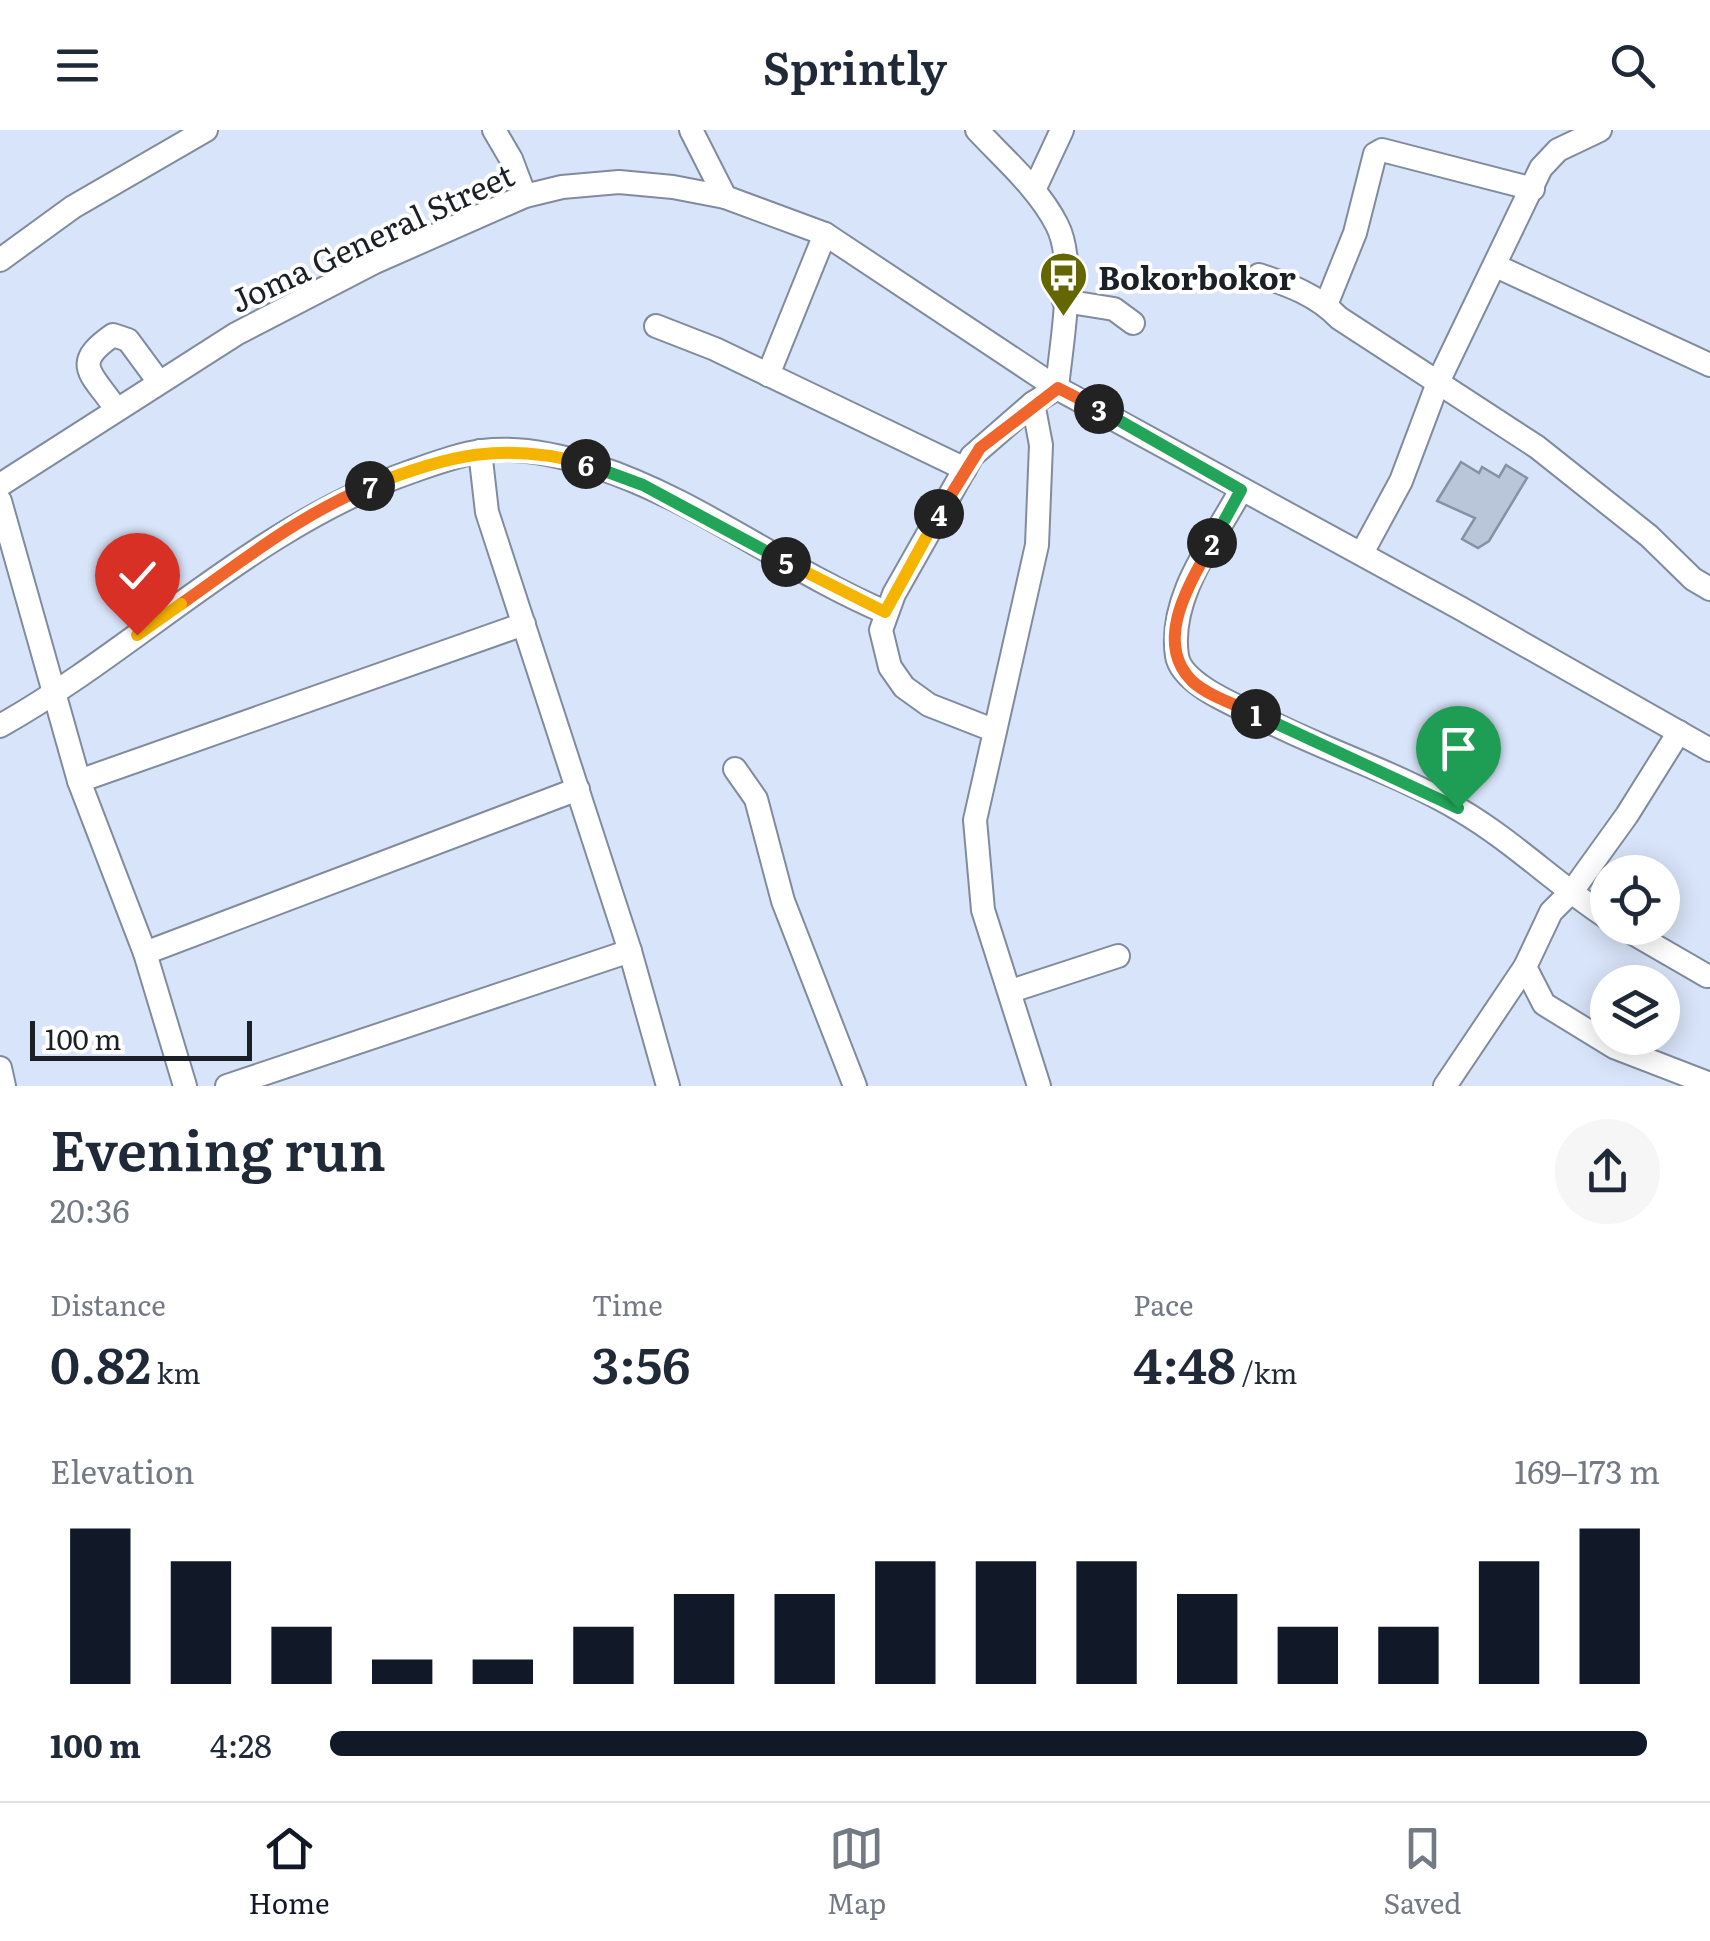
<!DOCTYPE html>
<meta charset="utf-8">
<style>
body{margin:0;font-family:Literata,serif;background:#f6f6f7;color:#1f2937;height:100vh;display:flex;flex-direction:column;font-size:38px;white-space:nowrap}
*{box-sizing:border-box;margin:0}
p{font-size:32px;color:#747a83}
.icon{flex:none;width:55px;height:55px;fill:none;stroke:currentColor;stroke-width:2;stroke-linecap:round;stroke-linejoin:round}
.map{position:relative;height:956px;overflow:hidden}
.sheet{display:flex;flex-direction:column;background:#fff;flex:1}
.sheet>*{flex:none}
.buttons{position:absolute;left:1590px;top:725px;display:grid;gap:20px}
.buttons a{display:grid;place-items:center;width:90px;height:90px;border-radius:50%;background:#fff;box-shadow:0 5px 25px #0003;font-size:50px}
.scale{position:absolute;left:30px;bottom:25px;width:222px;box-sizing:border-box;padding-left:10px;border:5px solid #1b2027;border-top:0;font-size:28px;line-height:35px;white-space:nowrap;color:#1b2027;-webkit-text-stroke:8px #fff;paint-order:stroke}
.pin{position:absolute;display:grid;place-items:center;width:85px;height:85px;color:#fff;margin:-102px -42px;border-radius:50% 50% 50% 0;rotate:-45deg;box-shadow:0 0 10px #0007}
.pin .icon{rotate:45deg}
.km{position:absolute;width:50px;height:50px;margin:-25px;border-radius:50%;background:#222;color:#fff;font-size:28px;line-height:50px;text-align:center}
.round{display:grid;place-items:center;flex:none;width:105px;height:105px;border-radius:52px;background:#f6f6f7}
.head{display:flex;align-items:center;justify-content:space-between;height:170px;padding:0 50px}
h1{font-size:55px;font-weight:600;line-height:75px}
.figures{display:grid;grid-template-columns:repeat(3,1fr);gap:15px;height:170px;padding:10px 50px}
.figures div{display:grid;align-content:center}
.figures b{font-size:50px;font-weight:600}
.figures small{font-size:28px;font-weight:400}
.figures p{font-size:28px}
.chart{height:280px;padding:20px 50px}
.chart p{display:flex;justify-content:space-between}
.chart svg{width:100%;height:180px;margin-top:10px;stroke:#111827;stroke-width:6}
ul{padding:0 50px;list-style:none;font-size:32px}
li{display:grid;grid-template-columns:160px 120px 1fr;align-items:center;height:75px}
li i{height:25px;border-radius:12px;background:#111827}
header{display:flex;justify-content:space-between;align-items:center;height:130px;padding:0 50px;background:#fff;font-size:45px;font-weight:600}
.tabs{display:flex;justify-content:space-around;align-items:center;height:140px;border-top:2px solid #e0e1e3;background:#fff;font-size:28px;color:#747a83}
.tabs a{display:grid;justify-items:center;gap:5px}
.tabs .current{color:#111827}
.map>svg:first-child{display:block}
</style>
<header><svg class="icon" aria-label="menu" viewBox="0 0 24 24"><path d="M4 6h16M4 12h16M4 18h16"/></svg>Sprintly<svg class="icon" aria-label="search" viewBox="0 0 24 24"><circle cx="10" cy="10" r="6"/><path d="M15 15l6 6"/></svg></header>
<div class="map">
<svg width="1710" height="956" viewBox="0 0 1710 956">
<rect width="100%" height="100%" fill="#d8e4f9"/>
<path fill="#b9c5d9" stroke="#8691a4" stroke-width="2.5" d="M1461,332L1479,343L1482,337L1499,347L1506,335L1527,348L1489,411L1478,418L1462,409L1475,388L1437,371Z"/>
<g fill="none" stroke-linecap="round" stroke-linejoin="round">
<defs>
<g id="minor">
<path d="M494,0L511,29L525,66"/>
<path d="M691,0L725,67"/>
<path d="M977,0C1004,29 1039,59 1057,95C1077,134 1061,214 1057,258"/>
<path d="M1034,60L1062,0"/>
<path d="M0,130L73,77L206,0"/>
<path d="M1496,136L1710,235"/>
<path d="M1259,145C1289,155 1317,165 1339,188L1537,317L1649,406L1693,449L1710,459"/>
<path d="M1064,171L1114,179L1133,193"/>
<path d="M1326,175L1355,103L1375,24L1382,20L1533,59"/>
<path d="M656,196L715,219L965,339"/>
<path d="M768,245L825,104"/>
<path d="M116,279C92,243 70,235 113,205L128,210L159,252"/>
<path d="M480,321L487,382L630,821L668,956"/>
<path d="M0,355L236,204L375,132L525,66L562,57L619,52L673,57L725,67L825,104L1057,258L1460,478L1710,620"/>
<path d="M1241,360C1214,410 1168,467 1177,526C1182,557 1248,580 1274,594C1335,624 1401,645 1460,680C1513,711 1557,755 1608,788"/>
<path d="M0,371L79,651L145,823L185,956"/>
<path d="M1362,423L1401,351L1439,250L1541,38L1558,20L1600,0"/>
<path d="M0,596C140,517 256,396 410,342C433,334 459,324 483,321C520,316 559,325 594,336C697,369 786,440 885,482"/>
<path d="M993,600L929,575L904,557L890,537L881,500L894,464L972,326L1033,273"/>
<path d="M1679,602L1627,685L1573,760L1551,782L1525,837L1544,874L1614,917L1710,954"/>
<path d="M735,639L756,669L783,771L855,956"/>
<path d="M79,651L524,494"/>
<path d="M1624,798L1707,846"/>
<path d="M145,823L578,659"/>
<path d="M1011,861L1118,826"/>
<path d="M0,938L4,956"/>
<path d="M227,956L630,821"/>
<path d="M1039,956L983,780L975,690L1037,415L1041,315L1033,273L1057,258"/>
<path d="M1445,956L1525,837"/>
</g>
</defs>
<use href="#minor" stroke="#808b9e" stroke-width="26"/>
<use href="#minor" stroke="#fff" stroke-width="22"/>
</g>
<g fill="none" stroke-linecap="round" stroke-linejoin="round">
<defs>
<path id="split-1" d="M1256,584L1458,678"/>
<path id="split-2" d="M1212,413C1191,452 1152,511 1192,551C1208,566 1237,575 1256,584"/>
<path id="split-3" d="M1099,279L1241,360L1212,413"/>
<path id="split-4" d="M939,384L980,318L1058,258L1099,279"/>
<path id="split-5" d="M786,432L885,482L939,384"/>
<path id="split-6" d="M586,334L643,355L786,432"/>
<path id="split-7" d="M370,356C447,325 505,311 586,334"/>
<path id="split-8" d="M181,474C242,431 301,384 370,356"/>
<path id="split-9" d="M137,505L181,474"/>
</defs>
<use href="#split-1" stroke="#fff" stroke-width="20"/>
<use href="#split-2" stroke="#fff" stroke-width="20"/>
<use href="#split-3" stroke="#fff" stroke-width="20"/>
<use href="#split-4" stroke="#fff" stroke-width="20"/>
<use href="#split-5" stroke="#fff" stroke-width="20"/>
<use href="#split-6" stroke="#fff" stroke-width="20"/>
<use href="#split-7" stroke="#fff" stroke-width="20"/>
<use href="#split-8" stroke="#fff" stroke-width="20"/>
<use href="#split-9" stroke="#fff" stroke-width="20"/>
<use href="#split-1" stroke="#22a559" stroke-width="12"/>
<use href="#split-2" stroke="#f0652b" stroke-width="12"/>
<use href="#split-3" stroke="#22a559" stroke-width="12"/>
<use href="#split-4" stroke="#f0652b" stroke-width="12"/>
<use href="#split-5" stroke="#f5b400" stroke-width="12"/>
<use href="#split-6" stroke="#22a559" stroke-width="12"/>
<use href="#split-7" stroke="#f5b400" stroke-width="12"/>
<use href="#split-8" stroke="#f0652b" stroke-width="12"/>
<use href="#split-9" stroke="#f5b400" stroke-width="12"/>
</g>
<defs>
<symbol id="bus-pin" viewBox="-11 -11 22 30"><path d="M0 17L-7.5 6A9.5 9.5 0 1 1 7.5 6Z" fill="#646602" stroke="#fff"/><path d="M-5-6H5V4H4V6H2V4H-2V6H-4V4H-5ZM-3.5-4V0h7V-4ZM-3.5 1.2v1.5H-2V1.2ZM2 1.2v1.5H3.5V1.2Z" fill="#fff"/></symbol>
</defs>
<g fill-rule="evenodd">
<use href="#bus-pin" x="1036" y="118" width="55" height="75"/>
</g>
<g text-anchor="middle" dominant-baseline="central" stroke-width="8" stroke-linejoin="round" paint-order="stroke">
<g font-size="32" fill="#1b2027" stroke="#fff">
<text transform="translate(371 106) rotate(-25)">Joma General Street</text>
</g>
<g font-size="32" font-weight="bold" fill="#1b2027" stroke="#fff" text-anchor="start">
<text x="1098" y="146">Bokorbokor</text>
</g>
</g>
</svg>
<div class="buttons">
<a><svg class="icon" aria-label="locate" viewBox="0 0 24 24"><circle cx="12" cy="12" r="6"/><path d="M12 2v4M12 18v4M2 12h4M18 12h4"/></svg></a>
<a><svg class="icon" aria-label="layers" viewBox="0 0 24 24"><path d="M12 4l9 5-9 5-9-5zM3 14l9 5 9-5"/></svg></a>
</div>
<div class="scale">100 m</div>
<div class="pin" style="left:1458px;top:678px;background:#1e9e55"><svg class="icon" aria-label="arrive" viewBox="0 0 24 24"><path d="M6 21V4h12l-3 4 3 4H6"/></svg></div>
<div class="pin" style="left:137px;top:505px;background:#d93025"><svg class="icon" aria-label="check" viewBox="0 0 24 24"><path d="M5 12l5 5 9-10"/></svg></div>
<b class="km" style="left:1256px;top:584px">1</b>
<b class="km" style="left:1212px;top:413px">2</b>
<b class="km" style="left:1099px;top:279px">3</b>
<b class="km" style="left:939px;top:384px">4</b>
<b class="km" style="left:786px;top:432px">5</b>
<b class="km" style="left:586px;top:334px">6</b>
<b class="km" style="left:370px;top:356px">7</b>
</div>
<section class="sheet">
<div class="head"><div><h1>Evening run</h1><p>20:36</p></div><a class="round"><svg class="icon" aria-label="share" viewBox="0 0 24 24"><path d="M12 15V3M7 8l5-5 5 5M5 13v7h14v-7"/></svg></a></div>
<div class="figures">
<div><p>Distance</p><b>0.82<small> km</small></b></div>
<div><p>Time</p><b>3:56</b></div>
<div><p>Pace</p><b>4:48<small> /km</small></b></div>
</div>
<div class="chart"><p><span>Elevation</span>169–173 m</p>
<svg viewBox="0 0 160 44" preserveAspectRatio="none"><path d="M5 44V6M15 44V14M25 44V30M35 44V38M45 44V38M55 44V30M65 44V22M75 44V22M85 44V14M95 44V14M105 44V14M115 44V22M125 44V30M135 44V30M145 44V14M155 44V6"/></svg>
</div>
<ul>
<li><b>100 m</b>4:28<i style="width:99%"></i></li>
</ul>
</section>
<nav class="tabs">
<a class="current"><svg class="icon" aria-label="home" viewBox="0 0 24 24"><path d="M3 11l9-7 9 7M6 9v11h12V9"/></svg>Home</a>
<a><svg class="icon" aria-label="map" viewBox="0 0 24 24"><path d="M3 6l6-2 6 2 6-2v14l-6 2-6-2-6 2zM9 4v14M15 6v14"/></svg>Map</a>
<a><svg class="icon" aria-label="saved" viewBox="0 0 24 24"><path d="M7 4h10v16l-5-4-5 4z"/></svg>Saved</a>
</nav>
